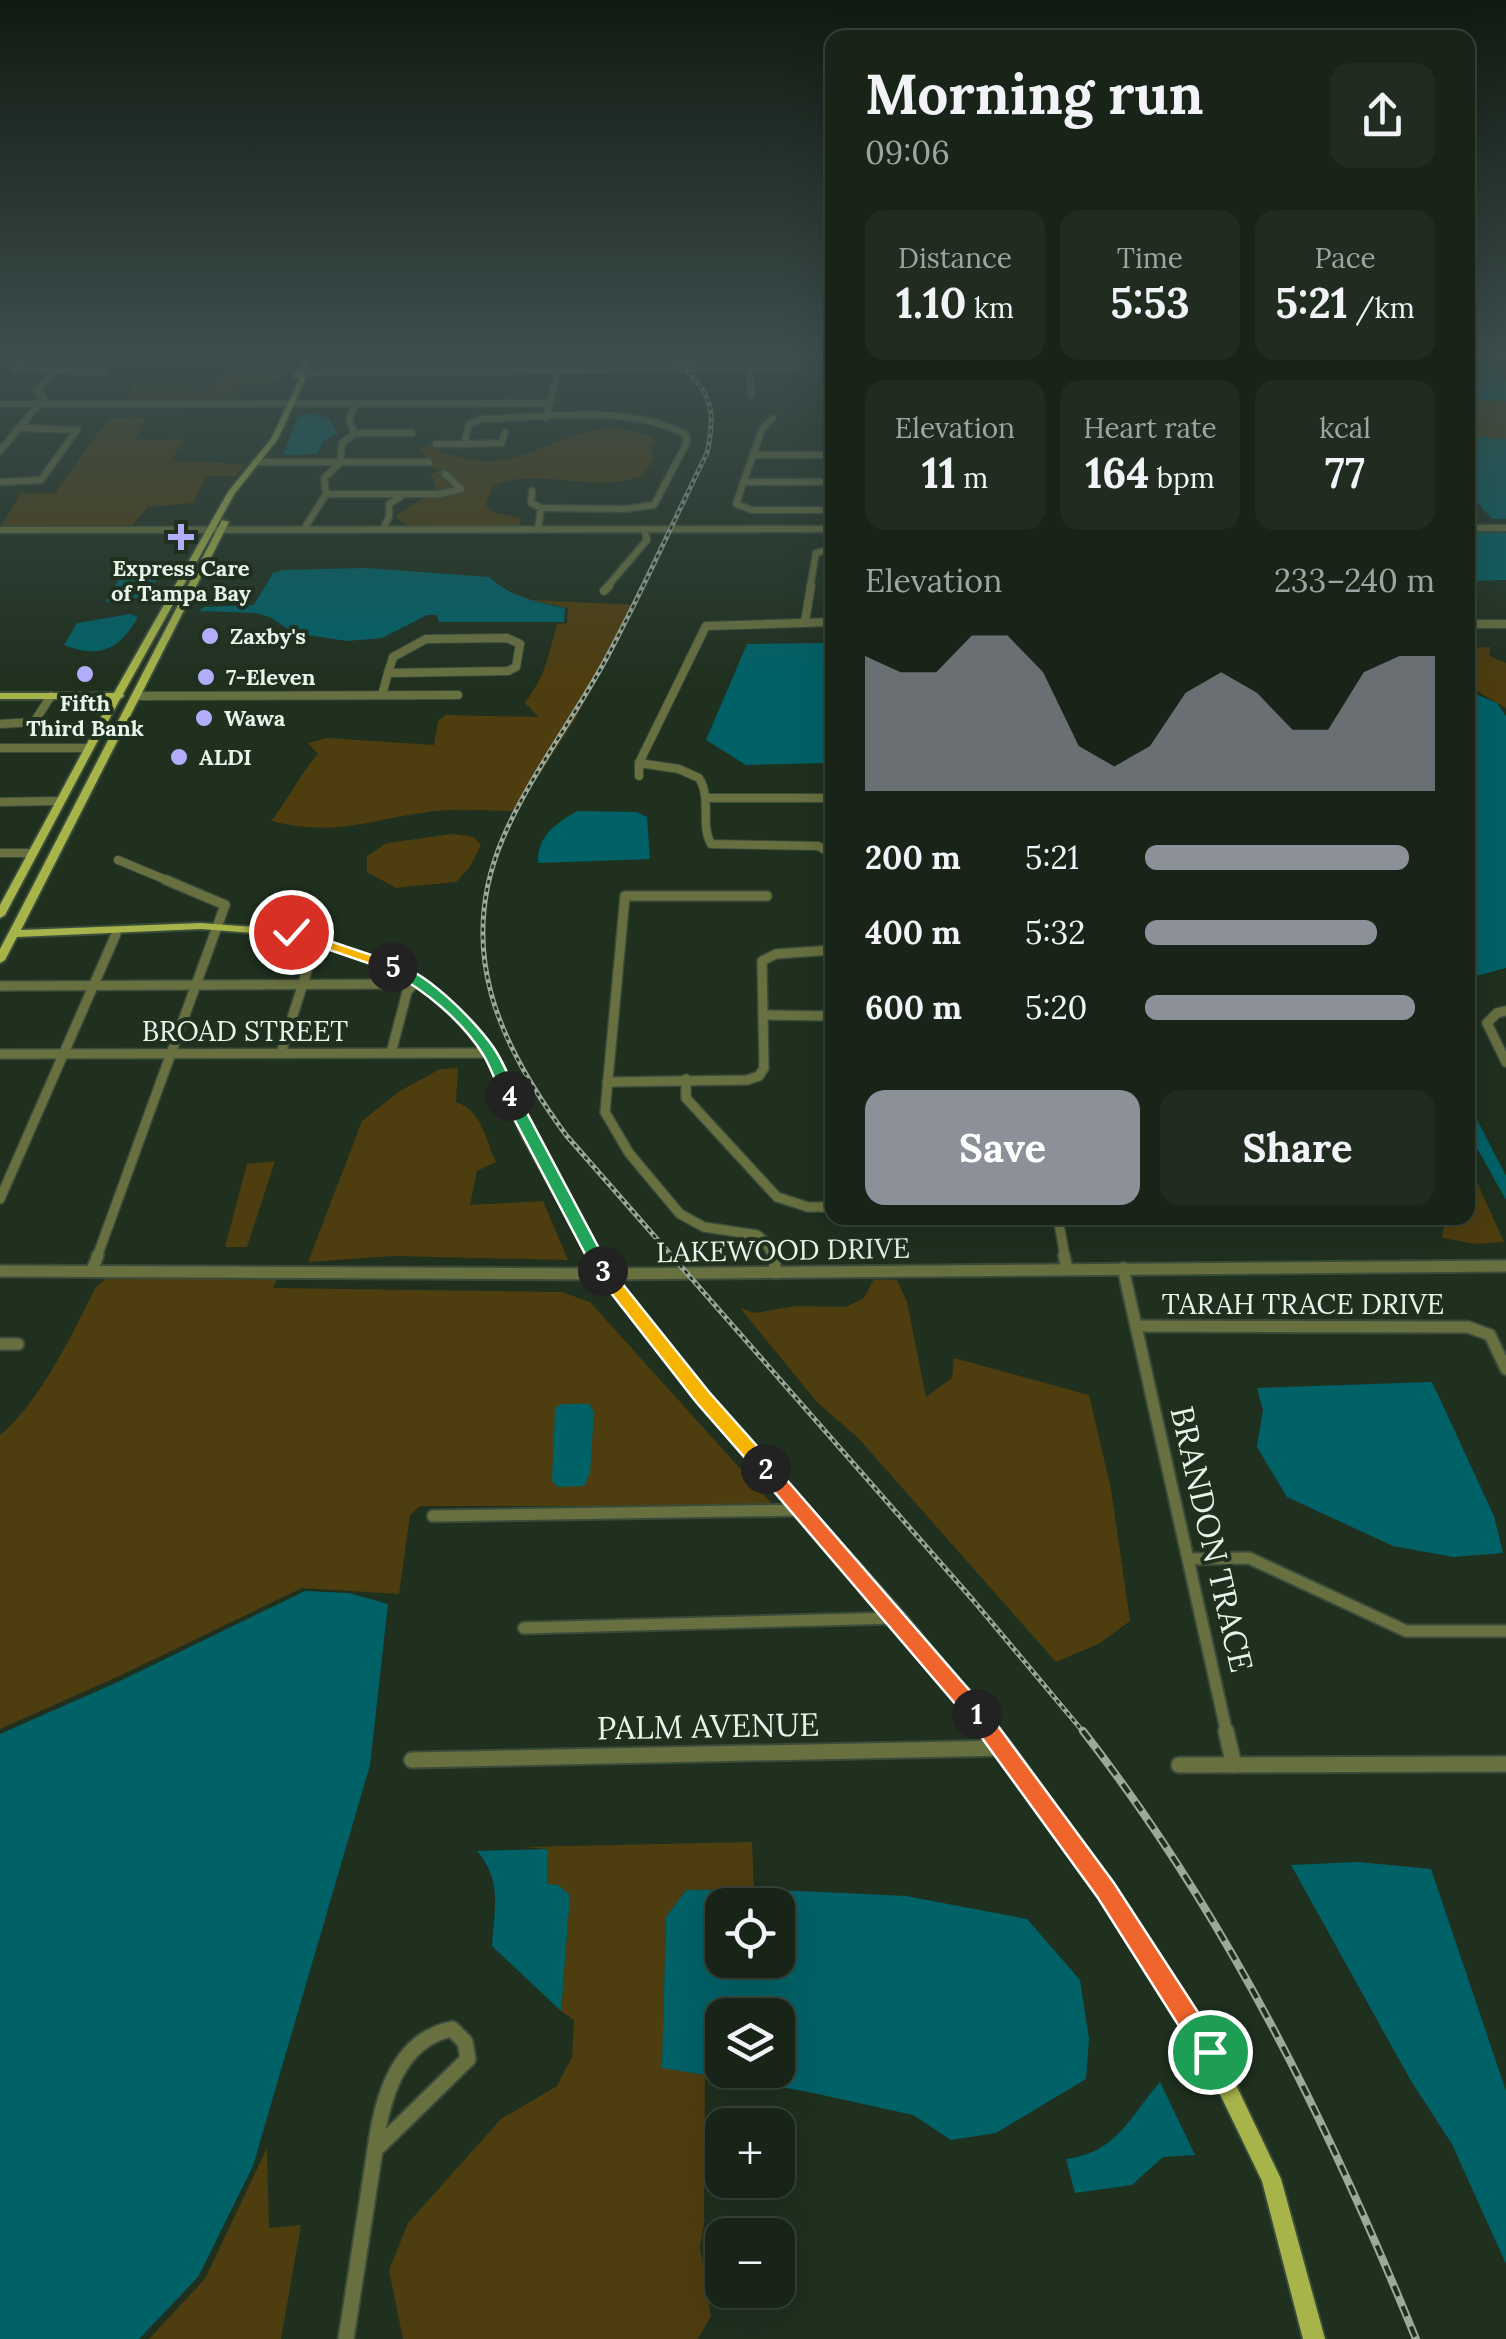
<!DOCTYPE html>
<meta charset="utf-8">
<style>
body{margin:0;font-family:Lora,serif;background:#202c20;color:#f1f3f6;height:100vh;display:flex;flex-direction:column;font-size:38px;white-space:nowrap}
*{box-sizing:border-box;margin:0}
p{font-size:32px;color:#9ea4a1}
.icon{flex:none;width:55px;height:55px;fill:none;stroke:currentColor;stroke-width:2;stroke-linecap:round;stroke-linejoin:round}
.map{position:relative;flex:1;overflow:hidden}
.drawer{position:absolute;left:825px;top:30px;width:650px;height:1195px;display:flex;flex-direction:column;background:#172417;border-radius:20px;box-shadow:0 10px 40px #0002,0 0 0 2px #364136}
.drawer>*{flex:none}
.tools{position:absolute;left:705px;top:1888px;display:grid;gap:20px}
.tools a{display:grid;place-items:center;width:90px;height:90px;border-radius:20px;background:#172417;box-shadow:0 10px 40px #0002,0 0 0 2px #364136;font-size:50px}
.pin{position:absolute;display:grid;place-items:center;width:85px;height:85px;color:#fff;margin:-42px;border:5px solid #fff;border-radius:50%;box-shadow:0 2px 10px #0007}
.km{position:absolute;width:50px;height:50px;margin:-25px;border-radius:50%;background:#222;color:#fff;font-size:28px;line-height:50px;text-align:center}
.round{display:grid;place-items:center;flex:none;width:105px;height:105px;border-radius:20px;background:#202c20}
.overview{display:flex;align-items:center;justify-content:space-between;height:170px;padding:0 40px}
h1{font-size:55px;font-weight:800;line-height:75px}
.metrics{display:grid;grid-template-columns:repeat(3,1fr);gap:15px;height:170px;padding:10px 40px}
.metrics div{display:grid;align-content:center;border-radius:20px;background:#202c20;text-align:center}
.metrics b{font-size:42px;font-weight:800}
.metrics small{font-size:28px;font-weight:400}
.metrics p{font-size:28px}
.chart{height:280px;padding:20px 40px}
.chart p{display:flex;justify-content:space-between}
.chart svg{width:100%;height:180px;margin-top:10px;fill:#8c9099;opacity:.7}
.primary-button{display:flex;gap:20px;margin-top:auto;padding:20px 40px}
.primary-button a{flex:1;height:115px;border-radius:20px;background:#8c9099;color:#fff;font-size:40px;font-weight:800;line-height:115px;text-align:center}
.primary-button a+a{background:#202c20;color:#f1f3f6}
ul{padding:0 40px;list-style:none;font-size:32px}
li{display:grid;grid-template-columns:160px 120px 1fr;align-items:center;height:75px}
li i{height:25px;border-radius:12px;background:#8c9099}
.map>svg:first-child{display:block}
</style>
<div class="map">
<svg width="1506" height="2339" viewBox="0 0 1506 2339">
<rect width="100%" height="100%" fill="#1f301f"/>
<g fill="#4e3d0f">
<path d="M221,374H289L277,382L243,383L231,397L196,403H123L134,386L192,387L190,392H206Z"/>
<path d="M1468,400L1506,401V439L1468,436Z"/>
<path d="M147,417L135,440L184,439L171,461L244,464L236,476H206L193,503L148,507L130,528H0L21,493H55L109,418Z"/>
<path d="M616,427L650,436L658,442L649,447L654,459L643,475C593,496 541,465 492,486L486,505L493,512L521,518L520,526L407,525L395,517L426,496L464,490L447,473H442L446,483L457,489L429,493L436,488L431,475L440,470L431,468L432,462L419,449L434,442L441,452C521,481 541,433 616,427Z"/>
<path d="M531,600L636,605L577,716L516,811C490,811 462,808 436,811C372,818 339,838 271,821C289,799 299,775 318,754L308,743L327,738L434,745L438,721L446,715L539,717L525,703C547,671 547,660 557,624L567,623L568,608Z"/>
<path d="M1490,647L1489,656L1506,663V708L1468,686V648Z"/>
<path d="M452,834L474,837L481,845L470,867L456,882L396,888L367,872V856L387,843Z"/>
<path d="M458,1068L456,1102C483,1111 485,1140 496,1162L477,1171L470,1205L543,1201L568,1260L394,1256L308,1262L362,1121L400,1091L440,1069Z"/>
<path d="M275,1161L247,1247H225L247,1164Z"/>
<path d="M1468,1162L1504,1242L1476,1244L1442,1238L1445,1218H1468Z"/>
<path d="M278,1276L273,1288L562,1292L590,1302L774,1506H420L410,1515L399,1594L302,1588L117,1677L0,1729V1435C40,1402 72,1334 96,1287L108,1277Z"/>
<path d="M874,1279L897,1280L907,1302L926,1397L952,1378L954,1358L1089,1395L1111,1489L1130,1621L1100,1643L1056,1662L859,1439L817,1402L740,1308L755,1313L796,1306L846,1307L864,1298Z"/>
<path d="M752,1842L754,1889L686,1890L666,1917L662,2067L705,2075L704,2225L700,2246L711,2316L698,2339H403L389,2270L408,2223L501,2119L557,2086L572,2057L574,2020L561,2011L570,1895L547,1884L548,1849L524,1847Z"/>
<path d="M267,2148L269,2228L301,2225L281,2339H149L205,2279Z"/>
</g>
<g fill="#006167" fill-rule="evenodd">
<path d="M1471,363H1490L1506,381V401L1468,400V367Z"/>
<path d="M311,413L329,419L337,433L323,442L317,454L283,455L298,417Z"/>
<path d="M1468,436L1506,439V519H1492L1468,492Z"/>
<path d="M1468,532L1506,533V580L1468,581Z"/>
<path d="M366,568L489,577C511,597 536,602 565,608L564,622H439L437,615H427L382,638L347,641L294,633L270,617L255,613L199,611L204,607L254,605L273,573L282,570Z"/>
<path d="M155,569L161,572L147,597L105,602L123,572Z"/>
<path d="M130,614L138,617C120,649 100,659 64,645L77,623Z"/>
<path d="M832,643V698L827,697L830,763L746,765L706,740L747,644Z"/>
<path d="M1468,691L1497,703L1506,716V968L1468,978Z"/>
<path d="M577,811L636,812L647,817L650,859L538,863C537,836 555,824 577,811Z"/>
<path d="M1468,1102L1506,1176V1200L1468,1132Z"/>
<path d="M1432,1382L1494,1516L1503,1553L1453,1557L1393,1546L1287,1497L1257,1447L1263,1410L1257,1388Z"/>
<path d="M562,1404H589L594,1412L590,1473L584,1486L558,1487L552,1481L555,1408Z"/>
<path d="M305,1591L349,1593L388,1604L370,1765L253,2166L198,2277L139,2339H0V1734L120,1681Z"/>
<path d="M548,1849L547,1884L558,1885L570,1895L561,2011L492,1946C494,1909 503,1881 477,1851Z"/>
<path d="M1358,1862L1431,1869L1506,2091V2264L1452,2144L1411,2081L1291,1865Z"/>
<path d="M754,1889L906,1896L1027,1919L1080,1980L1089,2039L1086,2079L996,2133L951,2140L913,2115L804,2091L662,2068L666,1917L686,1890ZM722,1905H778V1960H722ZM722,2015H778V2070H722Z"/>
<path d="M1160,2082L1195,2155L1163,2157L1132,2185L1075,2193L1066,2159C1117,2153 1130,2116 1160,2082Z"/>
</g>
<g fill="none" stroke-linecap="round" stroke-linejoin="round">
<defs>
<g id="minor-far4">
<path d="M23,356L15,369L106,372"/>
<path d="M686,356L695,368"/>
<path d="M750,356L751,395"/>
<path d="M301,373L794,368"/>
<path d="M0,404L550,403"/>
<path d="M546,418L557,373"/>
<path d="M773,418L762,429L736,504L752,510H832"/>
<path d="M505,432L502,443L464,444L469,424L482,419C545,418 629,403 686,435L687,442L654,505L625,509L541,508"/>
<path d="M355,433H412"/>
<path d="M436,444H464"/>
<path d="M0,451L44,398L37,391L54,370"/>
<path d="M755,455H832"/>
<path d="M256,462H429"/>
<path d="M445,474L461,489"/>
<path d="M0,482L41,480L77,430L18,428"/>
<path d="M743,482H832"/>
<path d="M532,491L531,503L541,508L538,529"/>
<path d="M326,494H440L461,489"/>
<path d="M1468,528H1506"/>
<path d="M304,529L326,494L324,478L340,463L342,443L355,433L349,421L355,404"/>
<path d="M383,529L389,517V504L403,495"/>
<path d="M0,530L832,529"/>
<path d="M606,588L647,540L644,529"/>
<path d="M810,588L816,553L832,549"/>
</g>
<g id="minor-far3">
<path d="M604,591L609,586"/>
<path d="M805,622L811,586"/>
<path d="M1468,624H1506"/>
<path d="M507,638L520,644L516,667L508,671L388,673L393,657L426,639Z"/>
<path d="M382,695L388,673"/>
<path d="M138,696L458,695"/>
<path d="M0,724L34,722L51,696"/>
<path d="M0,748H88"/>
<path d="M639,763L679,769L699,778C712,799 700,824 711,844L818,846L832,854V863"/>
<path d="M639,776V763L706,626L832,622"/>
<path d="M708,798H832"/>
<path d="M0,802L59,801"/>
<path d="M0,853H32"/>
<path d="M118,860L171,882"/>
</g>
<g id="minor-far2">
<path d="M767,896H625L605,1112L629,1153L680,1214L704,1227L757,1235L766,1242L773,1257"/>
<path d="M0,986L400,984L416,980"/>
<path d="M1506,1011L1497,1013L1487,1023L1506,1062"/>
<path d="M763,1015L832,1016"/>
<path d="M281,1053L317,939"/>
<path d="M391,1053L407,992L416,981"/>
<path d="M0,1054L490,1053"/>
<path d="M686,1079V1098L777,1197L808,1207H832"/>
<path d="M607,1082L747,1080L759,1076L764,1068L762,961L776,954L832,950"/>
<path d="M0,1199L116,934"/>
<path d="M1058,1218L1065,1257"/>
<path d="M97,1257L225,905L166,880"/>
</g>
<g id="minor-far1">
<path d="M773,1255L776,1273"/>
<path d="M1064,1255L1067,1269"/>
<path d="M1123,1268L1227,1734"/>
<path d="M0,1271L605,1274L1506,1266"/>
<path d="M92,1271L98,1255"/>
<path d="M1136,1326L1468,1327L1490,1335L1506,1369"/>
<path d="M0,1344H18"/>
<path d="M433,1516L802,1510"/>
<path d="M1188,1559L1249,1558L1406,1631H1506"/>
<path d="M524,1628L897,1618"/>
</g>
<g id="minor">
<path d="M1226,1731L1234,1765"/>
<path d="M412,1760L1004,1748"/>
<path d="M1179,1765L1506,1764"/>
<path d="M452,2029L465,2042L468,2059L375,2150C381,2103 396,2040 452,2029Z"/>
<path d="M346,2339L375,2150"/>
</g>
<g id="major">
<path d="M307,356H313L303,372L306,378L278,439L235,493L123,694L124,696L120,699L5,915L0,918V905L111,699H0V693H114L228,492L271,439L300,378L293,377Z"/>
<path d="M222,520L229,522L21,930L201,923L291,930L393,963L420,978L457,1008L496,1053L535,1138L610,1271L707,1393L904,1613L1011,1743L1112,1885L1217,2045L1281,2179L1325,2339H1303L1262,2181L1203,2059L1100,1897L999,1753L892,1623L697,1401L600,1277L523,1138L485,1054L449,1012L412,982L385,967L290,936L201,929L17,937L5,960L0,963V949L8,934Z"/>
</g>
</defs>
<use href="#minor-far4" stroke="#3b4b3b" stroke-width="9"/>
<use href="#minor-far3" stroke="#3b4b3b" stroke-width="10"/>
<use href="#minor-far2" stroke="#3b4b3b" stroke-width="12"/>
<use href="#minor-far1" stroke="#3b4b3b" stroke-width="15"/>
<use href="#minor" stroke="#3b4b3b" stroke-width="19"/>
<use href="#major" stroke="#3b4b3b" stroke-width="4"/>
<use href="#minor-far4" stroke="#687040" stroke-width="6"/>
<use href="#minor-far3" stroke="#687040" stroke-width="8"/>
<use href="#minor-far2" stroke="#687040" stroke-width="9"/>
<use href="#minor-far1" stroke="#687040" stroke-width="11"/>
<use href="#minor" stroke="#687040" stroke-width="15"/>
<use href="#major" fill="#a6b449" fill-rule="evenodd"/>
<defs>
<path id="rail-far1" d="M671,356C708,389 718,403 707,453C673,522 642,592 606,659C574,718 529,777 503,838C455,950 499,1044 566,1135L973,1600L1085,1734"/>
<path id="rail" d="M1083,1731C1227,1916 1328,2123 1416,2339"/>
</defs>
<use href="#rail-far1" stroke="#9ba89a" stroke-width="5"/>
<use href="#rail" stroke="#9ba89a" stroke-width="8"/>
<use href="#rail-far1" stroke="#1f301f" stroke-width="2.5" stroke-dasharray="4" stroke-linecap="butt"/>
<use href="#rail" stroke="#1f301f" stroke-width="4" stroke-dasharray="11" stroke-linecap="butt"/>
</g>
<linearGradient id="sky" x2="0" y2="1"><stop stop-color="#111a11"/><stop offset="0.52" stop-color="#3c4e4d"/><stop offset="1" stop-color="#3c4e4d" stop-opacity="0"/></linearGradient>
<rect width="1506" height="683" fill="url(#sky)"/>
<path fill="#f0652b" stroke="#fff" stroke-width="2.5" d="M977,1704L984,1707L1114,1883L1218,2043L1222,2052L1218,2061L1210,2065L1201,2061L1098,1898L969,1720L966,1714Z"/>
<path fill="#f0652b" stroke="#fff" stroke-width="2.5" d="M766,1462L773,1464L984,1707L987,1714L984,1720H969L759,1474V1464Z"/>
<path fill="#f5b400" stroke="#fff" stroke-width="2.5" d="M603,1265L609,1267L709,1392L773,1464V1474H759L696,1402L597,1275V1267Z"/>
<path fill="#22a559" stroke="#fff" stroke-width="2.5" d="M510,1091L518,1096L611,1271L609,1275H597L594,1271L502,1096Z"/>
<path fill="#22a559" stroke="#fff" stroke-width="2.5" d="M388,964C419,962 481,1026 497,1053C505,1066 511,1082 518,1096L515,1100H504C497,1086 492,1070 484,1056C462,1020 424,990 388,970Z"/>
<path fill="#f5b400" stroke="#fff" stroke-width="2.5" d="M291,928L398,964L400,967L388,970L286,935L284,932Z"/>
<g fill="#b1adfa" stroke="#1f301f" stroke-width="4">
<path d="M176 522h10v10h10v10h-10v10h-10v-10h-10v-10h10z"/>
<circle cx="210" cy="636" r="10"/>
<circle cx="85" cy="674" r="10"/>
<circle cx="206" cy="677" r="10"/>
<circle cx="204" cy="718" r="10"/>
<circle cx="179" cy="757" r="10"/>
</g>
<g text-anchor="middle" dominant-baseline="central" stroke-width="8" stroke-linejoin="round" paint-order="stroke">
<g font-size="22" font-weight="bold" fill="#e9f4e8" stroke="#1f301f" text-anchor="start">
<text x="181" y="568" text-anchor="middle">Express Care<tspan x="181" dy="25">of Tampa Bay</tspan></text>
<text x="230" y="636">Zaxby's</text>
<text x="226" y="677">7-Eleven</text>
<text x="85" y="703" text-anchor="middle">Fifth<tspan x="85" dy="25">Third Bank</tspan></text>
<text x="224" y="718">Wawa</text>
<text x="199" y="757">ALDI</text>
</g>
<g font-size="28" fill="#e9f4e8" stroke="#1f301f">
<text x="245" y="1031">BROAD STREET</text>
<text transform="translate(783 1250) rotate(-1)">LAKEWOOD DRIVE</text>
<text x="1303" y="1304">TARAH TRACE DRIVE</text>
</g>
<g font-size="32" fill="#e9f4e8" stroke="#1f301f">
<text transform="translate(1212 1539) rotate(77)">BRANDON TRACE</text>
<text transform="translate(708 1726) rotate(-1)">PALM AVENUE</text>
</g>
</g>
</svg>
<div class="tools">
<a><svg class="icon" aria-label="locate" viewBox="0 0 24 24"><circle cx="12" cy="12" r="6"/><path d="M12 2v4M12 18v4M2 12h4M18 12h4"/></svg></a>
<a><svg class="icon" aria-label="layers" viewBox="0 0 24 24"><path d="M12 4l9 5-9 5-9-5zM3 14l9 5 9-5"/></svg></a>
<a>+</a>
<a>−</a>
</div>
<div class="pin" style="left:1210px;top:2052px;background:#1e9e55"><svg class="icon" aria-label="arrive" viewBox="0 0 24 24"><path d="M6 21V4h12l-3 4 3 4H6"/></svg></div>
<div class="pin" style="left:291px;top:932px;background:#d93025"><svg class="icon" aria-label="check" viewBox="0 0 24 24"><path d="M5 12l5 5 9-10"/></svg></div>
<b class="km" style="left:977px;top:1714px">1</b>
<b class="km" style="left:766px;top:1469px">2</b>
<b class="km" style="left:603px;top:1271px">3</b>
<b class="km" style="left:510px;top:1096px">4</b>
<b class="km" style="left:393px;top:967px">5</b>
<section class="drawer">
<div class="overview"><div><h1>Morning run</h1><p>09:06</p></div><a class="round"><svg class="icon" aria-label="share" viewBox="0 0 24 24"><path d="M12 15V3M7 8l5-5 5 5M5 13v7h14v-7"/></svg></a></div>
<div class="metrics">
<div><p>Distance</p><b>1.10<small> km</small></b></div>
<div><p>Time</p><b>5:53</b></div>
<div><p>Pace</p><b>5:21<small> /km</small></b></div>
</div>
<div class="metrics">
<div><p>Elevation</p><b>11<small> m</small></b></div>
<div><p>Heart rate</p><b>164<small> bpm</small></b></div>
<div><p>kcal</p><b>77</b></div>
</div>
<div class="chart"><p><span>Elevation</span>233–240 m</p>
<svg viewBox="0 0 160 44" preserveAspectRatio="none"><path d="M0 44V11L10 15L20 15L30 6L40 6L50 15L60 33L70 38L80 33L90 20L100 15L110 20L120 29L130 29L140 15L150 11L160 11V44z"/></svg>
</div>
<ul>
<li><b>200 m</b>5:21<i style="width:91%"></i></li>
<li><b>400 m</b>5:32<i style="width:80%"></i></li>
<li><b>600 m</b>5:20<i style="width:93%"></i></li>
</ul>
<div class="primary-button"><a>Save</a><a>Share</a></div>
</section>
</div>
